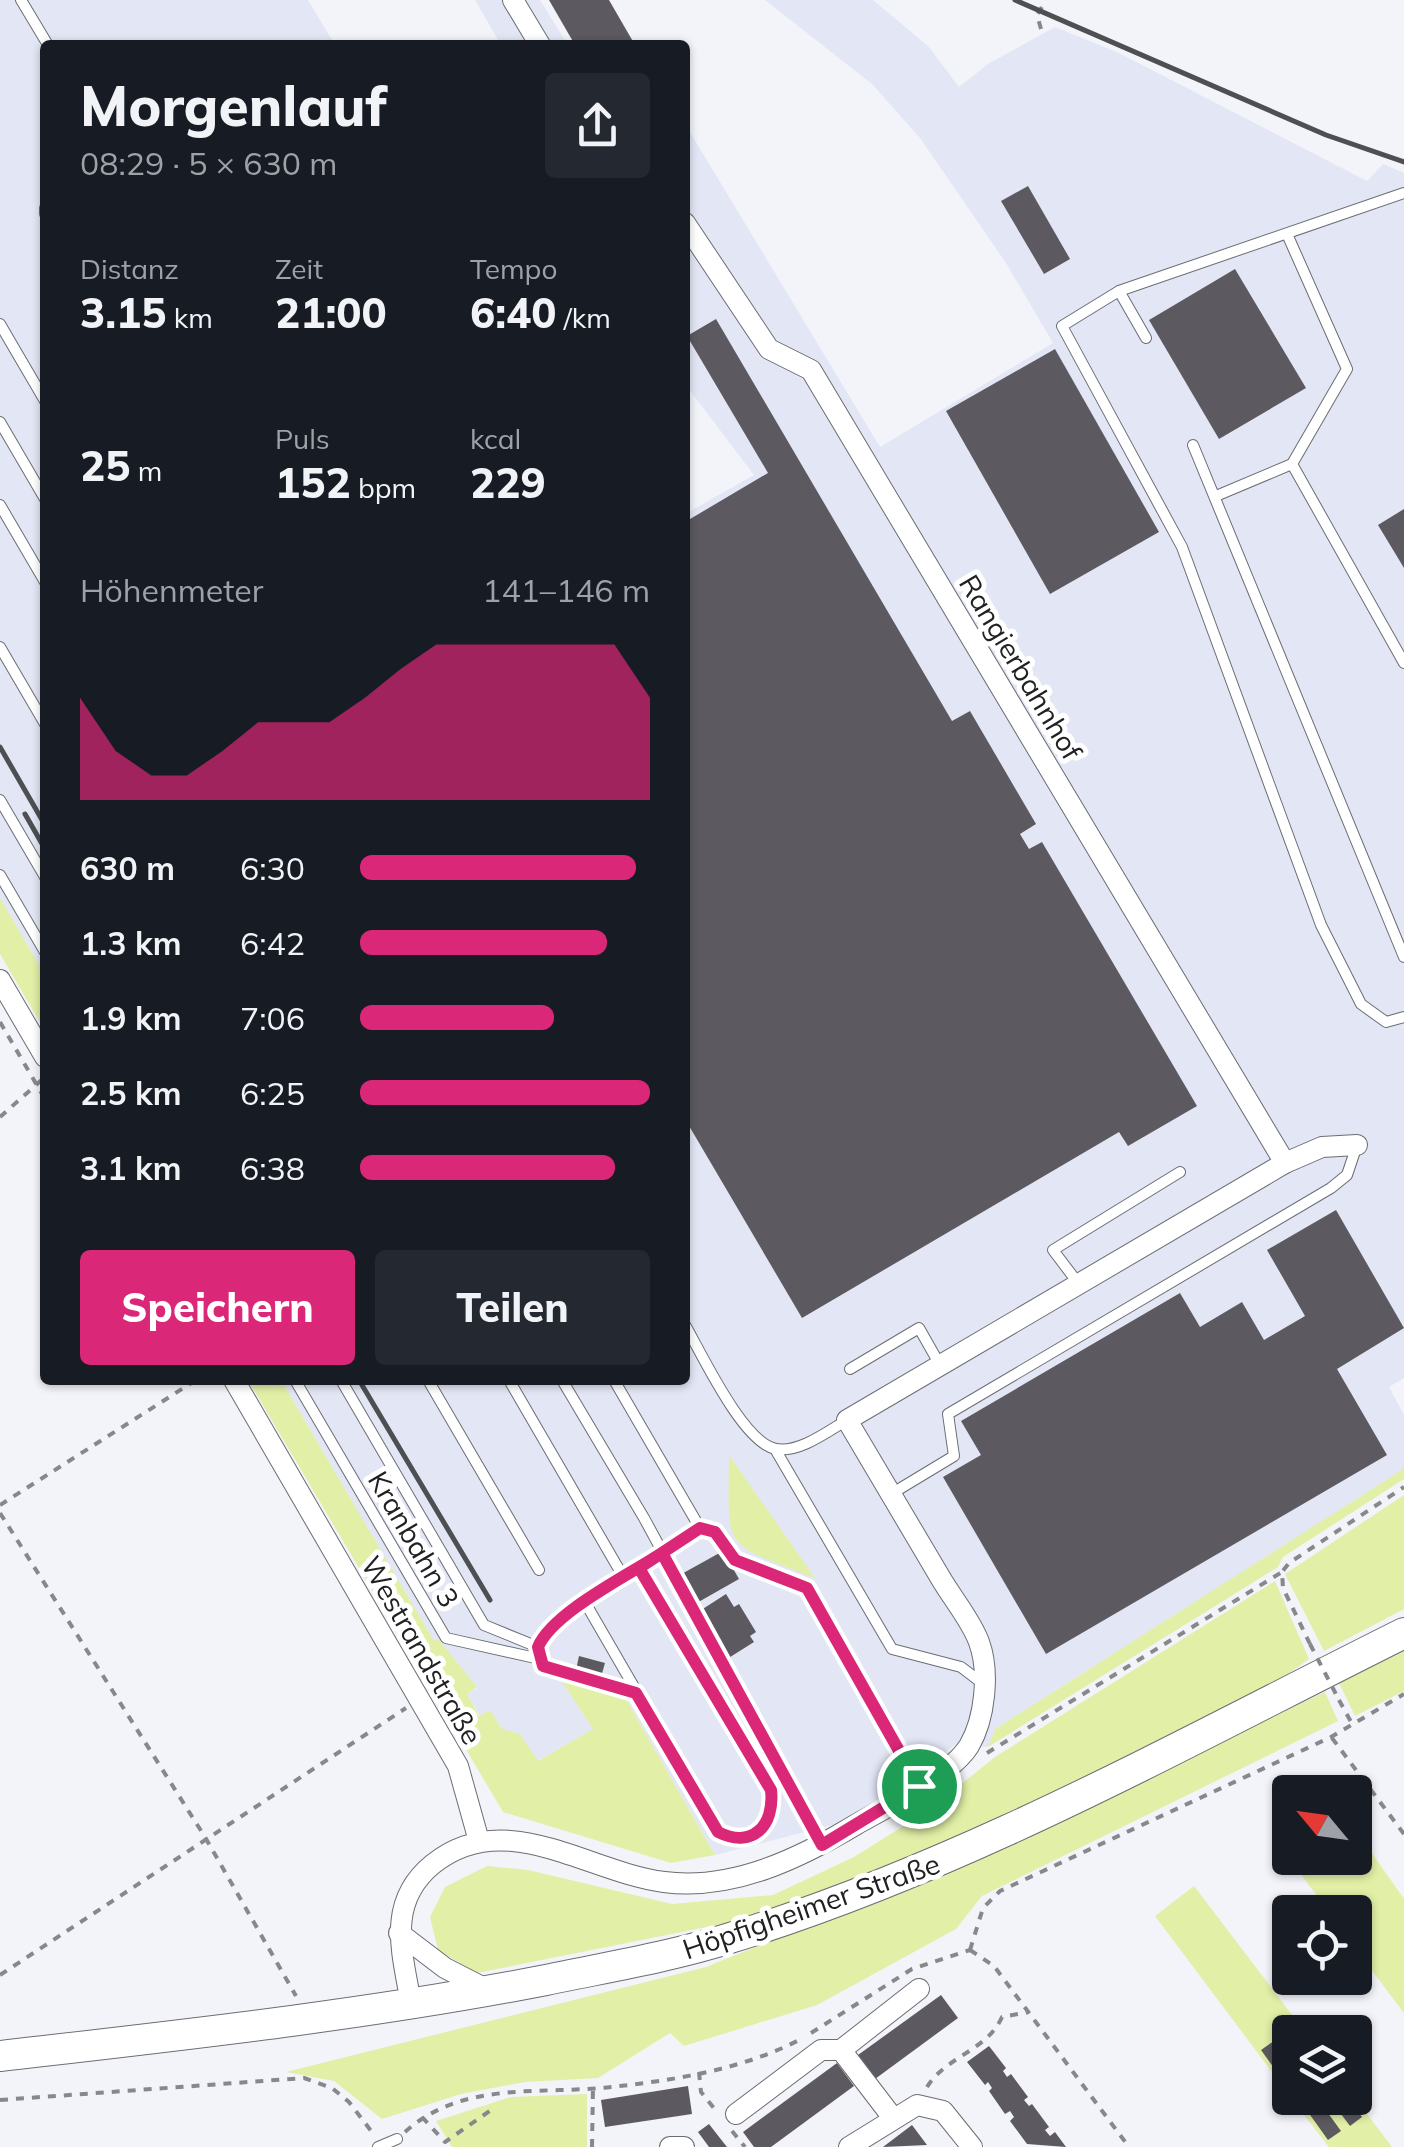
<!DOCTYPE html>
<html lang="de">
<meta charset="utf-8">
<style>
body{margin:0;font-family:Mulish,sans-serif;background:#242831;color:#f1f3f6;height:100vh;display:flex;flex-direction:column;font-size:38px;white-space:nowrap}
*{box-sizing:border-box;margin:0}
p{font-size:32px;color:#9ea1a6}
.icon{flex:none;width:55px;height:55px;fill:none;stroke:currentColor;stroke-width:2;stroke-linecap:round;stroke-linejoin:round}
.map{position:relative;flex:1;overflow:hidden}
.sheet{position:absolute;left:40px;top:40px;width:650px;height:1345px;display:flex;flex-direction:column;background:#171b24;border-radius:10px;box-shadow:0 2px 8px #0004}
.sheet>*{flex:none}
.needle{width:65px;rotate:299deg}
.tools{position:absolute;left:1272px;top:1775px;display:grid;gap:20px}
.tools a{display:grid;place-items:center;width:100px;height:100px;border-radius:10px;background:#171b24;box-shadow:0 2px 8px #0004;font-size:50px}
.pin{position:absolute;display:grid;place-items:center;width:85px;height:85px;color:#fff;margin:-42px;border:5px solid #fff;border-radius:50%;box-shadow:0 2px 10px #0007}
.round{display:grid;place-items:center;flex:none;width:105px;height:105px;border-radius:10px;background:#242831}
.summary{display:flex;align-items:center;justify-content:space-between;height:170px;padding:0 40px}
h1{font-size:55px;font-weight:800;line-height:75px}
.figures{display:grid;grid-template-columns:repeat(3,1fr);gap:15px;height:170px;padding:10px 40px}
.figures div{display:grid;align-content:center}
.figures b{font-size:42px;font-weight:800}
.figures small{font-size:28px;font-weight:400}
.figures p{font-size:28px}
.chart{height:280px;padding:20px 40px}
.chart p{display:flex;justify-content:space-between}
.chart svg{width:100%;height:180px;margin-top:10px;fill:#db2777;opacity:.7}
.cta{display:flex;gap:20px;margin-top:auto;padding:20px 40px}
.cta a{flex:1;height:115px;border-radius:10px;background:#db2777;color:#fff;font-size:40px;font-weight:800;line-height:115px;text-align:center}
.cta a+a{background:#242831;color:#f1f3f6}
ul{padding:0 40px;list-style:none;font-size:32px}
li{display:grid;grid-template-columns:160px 120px 1fr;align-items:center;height:75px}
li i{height:25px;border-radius:12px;background:#db2777}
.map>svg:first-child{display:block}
</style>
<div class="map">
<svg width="1404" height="2147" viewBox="0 0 1404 2147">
<rect width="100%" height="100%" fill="#f2f4fa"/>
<g fill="#e3e7f5">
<path d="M0,0H308L335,45H45V975L0,898Z"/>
<path d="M475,0H540L568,45H501Z"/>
<path d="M765,0H873L929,47L959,87L988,64L1055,27L1119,53L1367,181L1383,164L1404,173V1378L1389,1387L1404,1415V1460L1403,1470L995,1729L988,1747L955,1745L848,1821L715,1855L623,1694L563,1682L594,1729L537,1761L480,1716L467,1694L477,1688L434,1642L281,1380H685V514L754,475L685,384V124L880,447L1053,343L1006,263L920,138L872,84Z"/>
</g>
<g fill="#e2efa7">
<path d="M0,898L45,975V1031L0,954Z"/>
<path d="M248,1380H281L434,1641L438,1639L477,1687L467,1694L479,1716L490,1710L502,1729L520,1734L538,1761L593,1729L562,1682L623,1694L715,1855L671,1863L503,1812Z"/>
<path d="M729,1455L815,1578C722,1541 728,1555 729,1455Z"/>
<path d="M1404,1461V1479L1283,1557L1278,1567L988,1747L995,1729L1402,1470Z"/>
<path d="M1404,1495V1609L1324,1651L1285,1574Z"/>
<path d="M1275,1581L1309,1659L1254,1698L908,1864L771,1914L477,1973L438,1950L430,1917L445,1887L487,1866L528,1870L672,1904L773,1895L854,1857L929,1810L995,1757Z"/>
<path d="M1404,1651V1691L1355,1716L1339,1683Z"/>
<path d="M1325,1692L1338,1721L982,1896L956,1929L817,2005L684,2046L670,2033L598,2078L525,2082L461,2094L382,2119L334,2081L286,2072L706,1967L996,1849Z"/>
<path d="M1355,1829L1404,1899V2013L1355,1948V1912H1329L1294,1865L1306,1858H1355Z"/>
<path d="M1194,1886L1305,2032H1290V2096L1155,1916Z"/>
<path d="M587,2094V2147H452L436,2121L511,2097Z"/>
<path d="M1291,2098H1355L1392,2147H1329Z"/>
</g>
<g fill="#5c5a60">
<path d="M549,0H609L635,45H575Z"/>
<path d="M1028,186L1070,259L1044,274L1001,201Z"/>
<path d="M1235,269L1306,388L1219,439L1149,320Z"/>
<path d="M716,319L952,721L970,711L1036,824L1020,834L1029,849L1042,842L1197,1106L1128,1146L1119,1132L802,1318L685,1119V522L768,473L687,336Z"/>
<path d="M1055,349L1159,532L1050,594L946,411Z"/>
<path d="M1404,509V568L1378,525Z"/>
<path d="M1336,1210L1404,1328L1337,1369L1387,1455L1046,1654L943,1477L981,1455L961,1421L1180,1293L1200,1327L1242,1302L1264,1340L1305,1316L1267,1250Z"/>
<path d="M723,1551L739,1579L695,1604L678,1576Z"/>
<path d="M726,1594L734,1607L739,1604L756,1632L750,1636L754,1642L727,1659L698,1612Z"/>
<path d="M579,1656L605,1663L601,1677L576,1670Z"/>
<path d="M941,1995L958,2018L875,2079L858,2055Z"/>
<path d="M1278,2038L1290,2062L1277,2072L1261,2050Z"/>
<path d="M989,2046L1006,2068L1003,2071L1007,2077L1011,2074L1028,2097L1024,2100L1029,2106L1032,2104L1049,2127L1045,2130L1050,2136L1055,2132L1066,2147L1027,2144L1010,2121L1014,2117L1010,2111L1005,2114L989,2091L992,2088L988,2082L985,2085L967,2062Z"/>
<path d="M837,2063L854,2086L771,2147H754L743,2132Z"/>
<path d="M688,2086L692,2114L605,2127L601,2100Z"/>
<path d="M1298,2098H1317L1341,2131L1328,2140Z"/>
<path d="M1329,2098H1348L1362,2117L1350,2126Z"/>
<path d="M709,2124L723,2142L727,2147H709L698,2132Z"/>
<path d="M912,2125L927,2145L883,2147Z"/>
</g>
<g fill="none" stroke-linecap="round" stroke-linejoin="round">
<defs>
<g id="lane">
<path d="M21,0L48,45"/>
<path d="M45,208V214"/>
<path d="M1287,234L1347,369L1292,464"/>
<path d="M1119,291L1062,326L1182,547L1321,925L1361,1004L1386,1022L1404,1017"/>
<path d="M0,324L45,401"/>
<path d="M1146,338L1119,291L1404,193"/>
<path d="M0,422L45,499"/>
<path d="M1193,445L1404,957"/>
<path d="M1216,496L1292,464L1404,663"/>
<path d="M0,505L45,582"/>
<path d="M0,647L45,724"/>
<path d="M0,800L45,877"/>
<path d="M0,875L45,952"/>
<path d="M1078,1283L1053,1250L1180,1172"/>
<path d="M685,1325C702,1354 743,1443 776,1449C799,1453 827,1432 847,1420"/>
<path d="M850,1369L919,1328L940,1365"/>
<path d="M295,1380L446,1638L540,1659"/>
<path d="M341,1380L484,1625L538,1647"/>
<path d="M428,1380L539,1570"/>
<path d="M509,1380L624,1578"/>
<path d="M562,1380L644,1518L821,1844"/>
<path d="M614,1380L700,1528"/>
<path d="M775,1449L892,1649L961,1667L982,1683"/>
<path d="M891,1494L954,1456L948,1414L1331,1188L1347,1175L1357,1145"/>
<path d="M586,1604L718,1832C752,1849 775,1825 771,1790L639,1568"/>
<path d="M635,1693L543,1666L537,1650L551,1627L700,1528L715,1531L735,1559L807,1588L919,1786"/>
<path d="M378,2147L397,2139"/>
</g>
<g id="street">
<path d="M513,0L540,45"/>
<path d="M685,223L769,349L811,370L1285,1163"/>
<path d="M0,980L45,1057"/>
<path d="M234,1380L458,1766L479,1841"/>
<path d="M399,1933L445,1968L488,1990"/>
<path d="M411,2003C402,1952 386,1902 433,1864C505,1806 587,1872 664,1882C733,1891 800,1858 857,1824C887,1807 951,1775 969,1746C985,1719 990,1672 979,1642C971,1620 952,1598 940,1577C909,1525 878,1473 847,1420L1285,1163L1322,1147L1357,1145"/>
<path d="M841,2050L893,2118"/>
<path d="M736,2114L821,2050H841L919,1989"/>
<path d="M670,2147H684"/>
<path d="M849,2147L917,2105L943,2111L972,2147"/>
</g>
<path id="secondary" d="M0,2056C182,2035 366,2015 546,1980C608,1967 670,1957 730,1938C967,1865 1183,1743 1404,1633"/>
</defs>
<use href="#lane" stroke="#6b6d73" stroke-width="12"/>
<use href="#street" stroke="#6b6d73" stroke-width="22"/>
<use href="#secondary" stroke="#6b6d73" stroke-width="32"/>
<g stroke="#86888c" stroke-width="4" stroke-dasharray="8 8" stroke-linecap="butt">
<path d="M1041,29L1037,15L1046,0"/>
<path d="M0,1022L45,1099"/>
<path d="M0,1117L45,1077"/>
<path d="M0,1505L196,1380"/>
<path d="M0,1513L205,1837L296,1996"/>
<path d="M1310,1644L1283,1588L1282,1572L1289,1563L1404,1487"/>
<path d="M1339,1700L1351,1722"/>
<path d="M1332,1738L1404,1834"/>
<path d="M987,1753L1282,1572"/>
<path d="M970,1950L983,1908L1000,1891L1331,1737L1404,1694"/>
<path d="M970,1950L994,1966L1129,2147"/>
<path d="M0,1975L406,1708"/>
<path d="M811,2033L912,1969L970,1950"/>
<path d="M699,2072L701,2092L717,2112"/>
<path d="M927,2087C945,2057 988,2050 1002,2017L1029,2012"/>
<path d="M0,2100L304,2078L332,2088L349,2102L375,2136"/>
<path d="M422,2117L445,2142L494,2108"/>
<path d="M732,2131L745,2147"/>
<path d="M405,2132C463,2080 540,2095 611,2087C676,2080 745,2069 803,2038"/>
<path d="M592,2147L593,2087"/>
</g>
<use href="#lane" stroke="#fff" stroke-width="10"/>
<use href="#street" stroke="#fff" stroke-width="20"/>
<use href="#secondary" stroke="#fff" stroke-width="30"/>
<g stroke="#4e4f52" stroke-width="5">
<path d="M1015,0L1326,135L1404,162"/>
<path d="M0,747L45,825"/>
<path d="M25,814L45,849"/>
<path d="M359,1380L490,1600"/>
</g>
<path stroke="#86888c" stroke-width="4" stroke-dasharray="8 8" stroke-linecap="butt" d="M1310,1644L1339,1700"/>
</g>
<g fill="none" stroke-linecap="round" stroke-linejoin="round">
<defs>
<path id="route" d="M919,1786L807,1588L735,1560L715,1532L700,1528L639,1568L771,1790C775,1826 752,1849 718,1832L636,1693L543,1666L538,1647C553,1612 629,1575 662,1553L822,1845L919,1786"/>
</defs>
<use href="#route" stroke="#fff" stroke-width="20"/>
<use href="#route" stroke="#db2777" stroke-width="12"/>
</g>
<g text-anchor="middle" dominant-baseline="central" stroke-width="10" stroke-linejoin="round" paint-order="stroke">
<g font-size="28" fill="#202123" stroke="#fff">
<text transform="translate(1021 667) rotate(59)">Rangierbahnhof</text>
<text transform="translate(414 1539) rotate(60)">Kranbahn 3</text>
<text transform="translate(422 1650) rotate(60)">Westrandstraße</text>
<text transform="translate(811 1906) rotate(-19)">Höpfigheimer Straße</text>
</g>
</g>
</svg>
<div class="tools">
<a><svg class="needle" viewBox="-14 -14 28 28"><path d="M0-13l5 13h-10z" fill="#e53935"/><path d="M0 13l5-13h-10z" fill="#9ea1a6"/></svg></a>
<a><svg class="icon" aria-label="locate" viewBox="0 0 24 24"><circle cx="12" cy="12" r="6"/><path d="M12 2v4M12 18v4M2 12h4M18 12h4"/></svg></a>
<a><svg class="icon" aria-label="layers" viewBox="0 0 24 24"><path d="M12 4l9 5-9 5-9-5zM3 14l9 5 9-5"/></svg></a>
</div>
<div class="pin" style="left:919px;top:1786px;background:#1e9e55"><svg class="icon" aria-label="arrive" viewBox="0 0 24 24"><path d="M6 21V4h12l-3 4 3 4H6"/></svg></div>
<section class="sheet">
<div class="summary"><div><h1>Morgenlauf</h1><p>08:29 · 5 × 630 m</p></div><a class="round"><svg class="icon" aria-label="share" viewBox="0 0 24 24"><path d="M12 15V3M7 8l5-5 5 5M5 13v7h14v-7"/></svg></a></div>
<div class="figures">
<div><p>Distanz</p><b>3.15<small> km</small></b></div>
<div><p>Zeit</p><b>21:00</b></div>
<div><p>Tempo</p><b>6:40<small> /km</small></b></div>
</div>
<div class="figures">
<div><b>25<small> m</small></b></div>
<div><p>Puls</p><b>152<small> bpm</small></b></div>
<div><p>kcal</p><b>229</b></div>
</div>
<div class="chart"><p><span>Höhenmeter</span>141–146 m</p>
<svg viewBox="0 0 160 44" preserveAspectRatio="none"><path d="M0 44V19L10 32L20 38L30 38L40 32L50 25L60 25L70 25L80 19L90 12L100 6L110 6L120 6L130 6L140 6L150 6L160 19V44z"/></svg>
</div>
<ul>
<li><b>630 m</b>6:30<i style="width:95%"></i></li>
<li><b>1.3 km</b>6:42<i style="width:85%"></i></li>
<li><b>1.9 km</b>7:06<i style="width:67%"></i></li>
<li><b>2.5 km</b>6:25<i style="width:100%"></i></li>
<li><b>3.1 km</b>6:38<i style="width:88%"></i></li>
</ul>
<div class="cta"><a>Speichern</a><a>Teilen</a></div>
</section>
</div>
